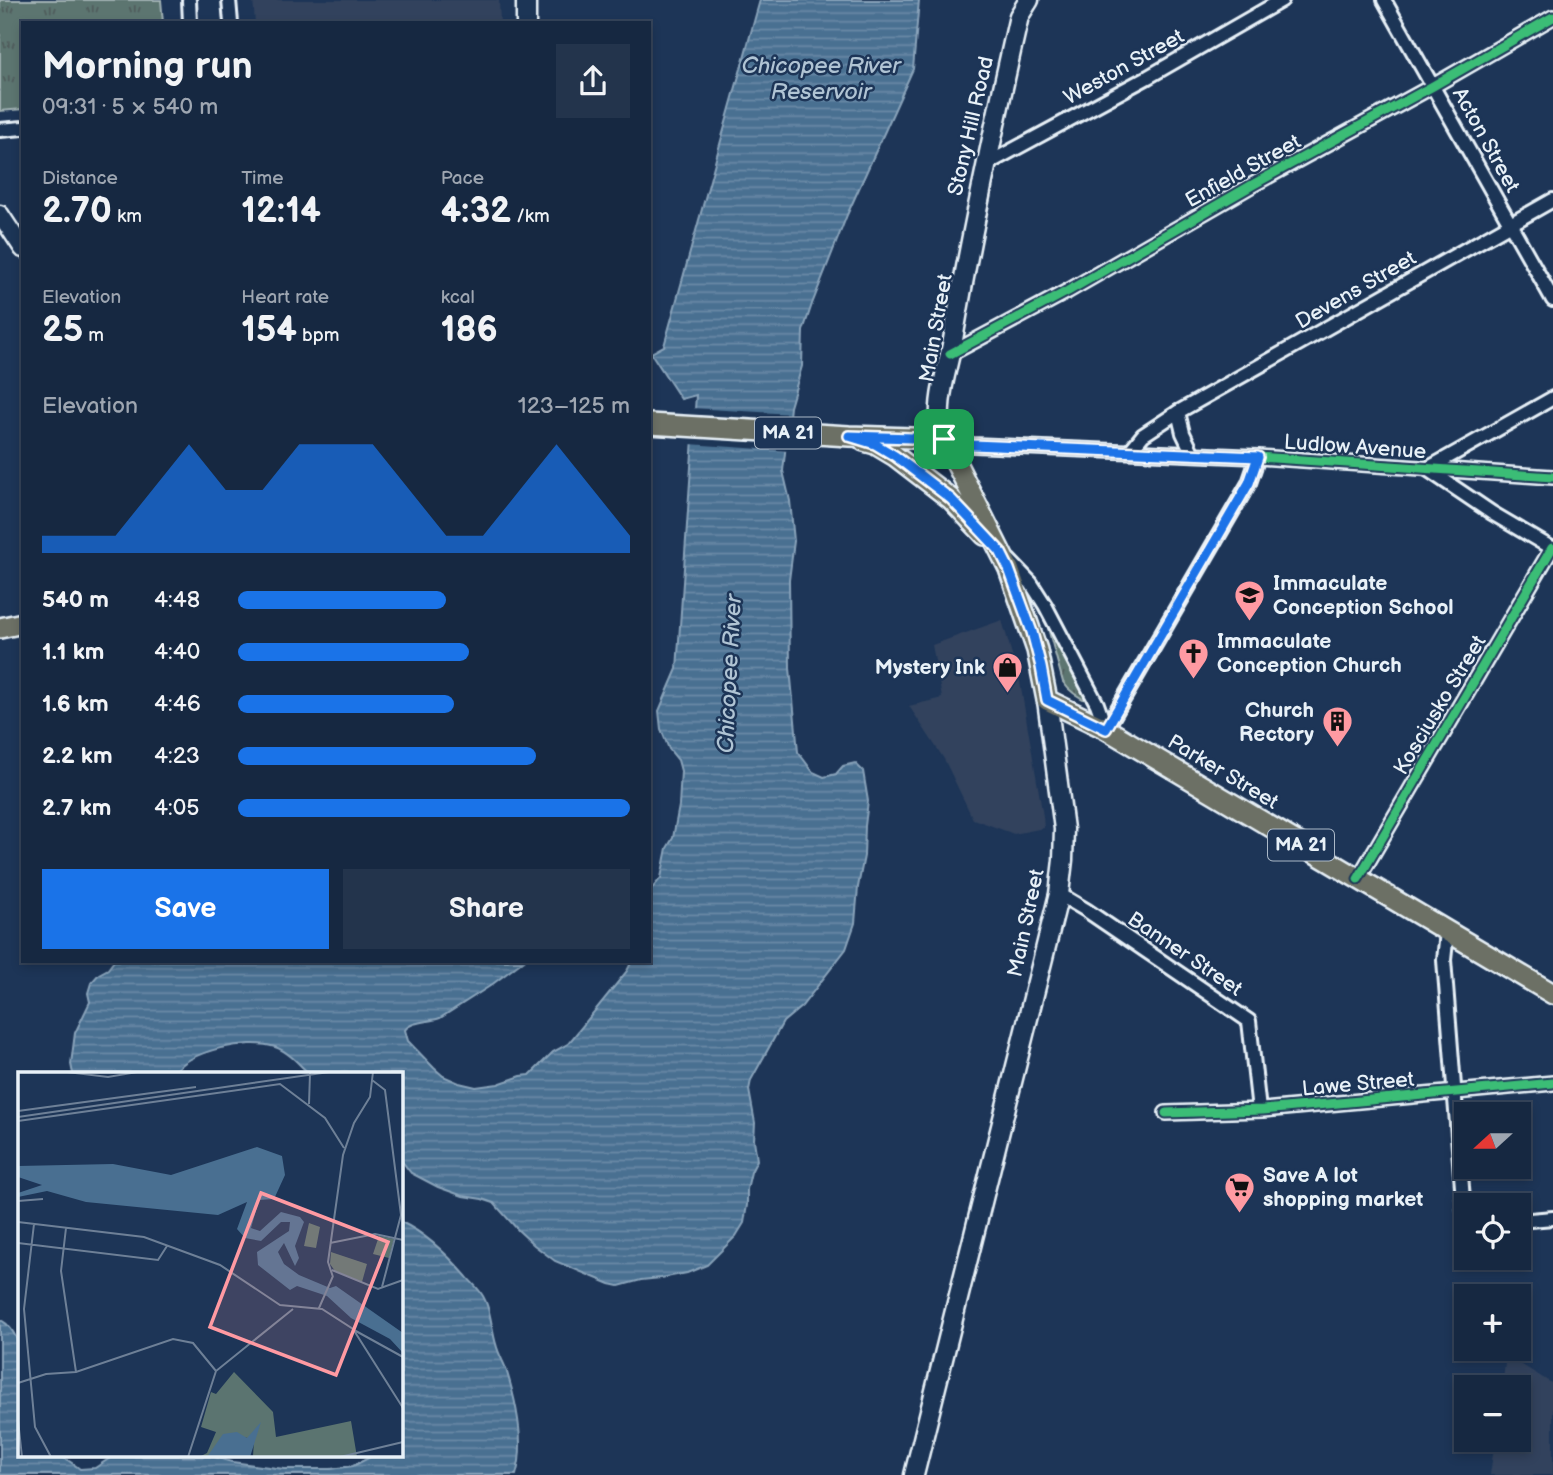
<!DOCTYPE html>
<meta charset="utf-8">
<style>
body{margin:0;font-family:"Balsamiq Sans",sans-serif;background:#23344c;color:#f1f3f6;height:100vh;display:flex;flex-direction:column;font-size:26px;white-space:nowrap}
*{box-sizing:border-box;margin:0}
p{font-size:23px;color:#9ea6b1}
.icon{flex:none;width:38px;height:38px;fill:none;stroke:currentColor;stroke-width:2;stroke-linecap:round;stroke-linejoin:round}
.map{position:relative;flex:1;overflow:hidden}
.sheet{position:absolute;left:21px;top:21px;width:630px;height:942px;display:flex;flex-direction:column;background:#162841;border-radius:0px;box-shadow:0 4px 10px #0003,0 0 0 2px #35445a}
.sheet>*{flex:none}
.needle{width:46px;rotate:249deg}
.controls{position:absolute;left:1454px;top:1102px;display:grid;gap:14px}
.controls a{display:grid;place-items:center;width:77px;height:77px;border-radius:0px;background:#162841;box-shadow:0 4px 10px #0003,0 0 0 2px #35445a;font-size:35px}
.pin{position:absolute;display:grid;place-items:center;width:60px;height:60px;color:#fff;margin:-30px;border-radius:14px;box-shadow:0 4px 10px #0006}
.round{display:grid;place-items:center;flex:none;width:74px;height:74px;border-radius:0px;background:#23344c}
.overview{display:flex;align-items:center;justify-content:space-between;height:119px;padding:0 21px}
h1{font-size:38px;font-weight:600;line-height:52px}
.metrics{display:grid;grid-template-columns:repeat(3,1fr);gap:10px;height:119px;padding:7px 21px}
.metrics div{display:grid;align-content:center}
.metrics b{font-size:35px;font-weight:600}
.metrics small{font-size:19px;font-weight:400}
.metrics p{font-size:19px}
.chart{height:196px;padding:14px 21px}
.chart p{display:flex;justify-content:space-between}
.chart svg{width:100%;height:126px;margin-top:7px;fill:#1a73e8;opacity:.7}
.primary-button{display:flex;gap:14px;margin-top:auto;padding:14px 21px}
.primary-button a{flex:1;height:80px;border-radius:0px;background:#1a73e8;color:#fff;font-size:28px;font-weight:600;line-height:80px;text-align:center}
.primary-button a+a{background:#23344c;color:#f1f3f6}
ul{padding:0 21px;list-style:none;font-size:23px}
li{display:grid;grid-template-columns:112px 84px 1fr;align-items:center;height:52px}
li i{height:18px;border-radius:9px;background:#1a73e8}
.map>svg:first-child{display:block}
</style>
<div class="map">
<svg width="1553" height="1475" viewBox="0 0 1553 1475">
<defs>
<pattern id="park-tufts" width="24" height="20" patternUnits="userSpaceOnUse" patternTransform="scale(1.75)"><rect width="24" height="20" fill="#5b7470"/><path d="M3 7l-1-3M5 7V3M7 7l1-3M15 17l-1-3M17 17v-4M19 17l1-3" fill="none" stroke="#4f5c5b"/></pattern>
<pattern id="water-rules" width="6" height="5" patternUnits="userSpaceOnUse" patternTransform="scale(1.75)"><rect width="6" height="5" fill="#496f91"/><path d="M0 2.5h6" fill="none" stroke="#6c8ba7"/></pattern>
</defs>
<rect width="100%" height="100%" fill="#1d3557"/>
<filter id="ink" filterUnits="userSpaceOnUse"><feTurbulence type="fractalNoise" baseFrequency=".0143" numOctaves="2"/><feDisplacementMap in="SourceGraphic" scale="14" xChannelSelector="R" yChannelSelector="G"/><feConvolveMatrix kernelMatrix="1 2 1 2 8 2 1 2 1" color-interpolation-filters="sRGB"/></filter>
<g filter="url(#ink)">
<g fill="#31425d">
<path d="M253,0H499L500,23H255Z"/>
<path d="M1002,620L1020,682L1043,816L1044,828L1014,834L973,819L944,759L909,706L942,698L932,645Z"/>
<path d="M1506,1355L1553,1384V1475H1490L1495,1440H1519V1388H1502Z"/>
</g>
<g fill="url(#park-tufts)" stroke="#a2b2b4" stroke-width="2">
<path d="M0,0H161L163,23H23V109L0,111Z"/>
<path d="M1049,627L1050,628L1090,702C1079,698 1069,691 1063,682L1048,628Z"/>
</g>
<g fill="url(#water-rules)" stroke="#89a3ba" stroke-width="2">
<path d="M760,0H919L913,69L847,215L812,304L803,331L802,366L790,407L783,471L790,501L794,541L789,580L790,668L798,752L813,772L824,777L836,774L843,766L855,763L863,771L868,801L865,826L864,856L858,887L855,923L846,949L802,1006L783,1022L751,1080L749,1090L755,1123L754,1140L757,1160L751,1172L747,1189V1205L744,1223L736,1236L707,1265L687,1273L661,1278L641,1280L619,1286L610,1284L555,1261L534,1245L518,1230L494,1203L482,1199L463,1196L438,1187L411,1173L401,1160V1074H309C299,1064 289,1052 275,1047C248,1038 190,1050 173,1074H73L71,1064L75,1033L90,1002L88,993L91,983L99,974L108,969L114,961H523L490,986L440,1018C429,1022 411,1021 405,1030L408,1041L434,1068L443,1076L459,1083L476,1087L498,1084L521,1076L530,1075L553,1052L568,1044L627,971L632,961H649V892L661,878L667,848L673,838L679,806L681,771L678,760L669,749L661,729L659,711L677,669L696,395L681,399L651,353L664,346Z"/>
<path d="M401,1222C427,1234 448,1255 467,1277C471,1282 477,1287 481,1293C491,1307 491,1328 496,1344C498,1353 503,1361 506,1369C516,1401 526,1443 516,1475H0V1320C9,1323 15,1335 19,1343V1456H48L50,1458C62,1453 70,1462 80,1469L95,1468L113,1456H211L232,1462L284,1469H331L353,1466L372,1456H401V1410L403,1396L401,1379Z"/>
</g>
<path fill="#1d3557" d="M691,408L792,414L788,451L689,444Z"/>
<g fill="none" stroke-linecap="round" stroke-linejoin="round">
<defs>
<g id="minor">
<path d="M189,0L190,23"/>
<path d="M229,0L231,23"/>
<path d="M1384,0L1553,300"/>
<path d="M0,130L23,128"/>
<path d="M985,165L1148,77L1282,0"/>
<path d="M950,354L1068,291L1254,184L1433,86L1553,17"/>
<path d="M1553,398L1427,469L1492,513L1553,549"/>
<path d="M944,439L973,445L1258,457L1553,477"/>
<path d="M1130,451L1143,435L1178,412"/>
<path d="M1193,454L1183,433L1178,412L1553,200"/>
<path d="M1009,560L1031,583L1045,605L1097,704L1106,729"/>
<path d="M1106,729L1249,483L1258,457"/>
<path d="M1358,879L1552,548"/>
<path d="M1059,894L1086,910L1249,1021L1259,1110"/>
<path d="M1447,932L1444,960L1465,1225H1466"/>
<path d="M1166,1113L1263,1110L1553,1083"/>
<path d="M1519,1221L1553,1218"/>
</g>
<path id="tertiary" d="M0,214L23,249"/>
<g id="secondary">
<path d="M526,0V23"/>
<path d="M944,439C932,406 949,367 954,334C972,227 995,122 1019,16L1029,0"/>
<path d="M914,1475L1059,894L1063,860L1064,829L1047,700"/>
</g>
<g id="primary">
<path d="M649,424L849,436L944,439L1009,569L1037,650L1047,700L1106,729L1553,994"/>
<path d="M864,441L875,444L895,456L951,499L985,535"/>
<path d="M0,628L23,623"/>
</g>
</defs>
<use href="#minor" stroke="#e8f1f8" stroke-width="18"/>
<use href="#tertiary" stroke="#e8f1f8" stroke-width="21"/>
<use href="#secondary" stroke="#e8f1f8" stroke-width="23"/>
<use href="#primary" stroke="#e8f1f8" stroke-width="24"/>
<use href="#minor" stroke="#1d3557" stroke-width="12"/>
<use href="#tertiary" stroke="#1d3557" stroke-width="16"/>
<use href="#secondary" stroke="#1d3557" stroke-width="18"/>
<use href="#primary" stroke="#6c7065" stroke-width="19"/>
<defs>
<g id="cycleway">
<path d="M950,354L1068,291L1254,184L1433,86L1553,17"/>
<path d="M944,439L973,445L1258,457L1553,477"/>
<path d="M1358,879L1552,548"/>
<path d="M1166,1113L1263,1110L1553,1083"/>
</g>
</defs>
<use href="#cycleway" stroke="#1d3557" stroke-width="13"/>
<use href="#cycleway" stroke="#3abd76" stroke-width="9"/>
</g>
</g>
<g fill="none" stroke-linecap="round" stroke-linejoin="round" filter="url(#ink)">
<defs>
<path id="route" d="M849,436L944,439L973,445L1258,457L1249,483L1106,729L1047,700L1041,667L1032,632L1009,569L1000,551L951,499L895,456L875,444Z"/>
</defs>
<use href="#route" stroke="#fff" stroke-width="14"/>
<use href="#route" stroke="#1a73e8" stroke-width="9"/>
</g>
<defs>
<symbol id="school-pin" viewBox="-11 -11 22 30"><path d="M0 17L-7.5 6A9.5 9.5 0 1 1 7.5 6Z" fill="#ff9aa2" stroke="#1d3557"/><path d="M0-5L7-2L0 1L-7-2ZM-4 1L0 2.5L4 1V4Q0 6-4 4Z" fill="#111"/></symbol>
<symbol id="church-pin" viewBox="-11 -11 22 30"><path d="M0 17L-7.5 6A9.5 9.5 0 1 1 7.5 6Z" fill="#ff9aa2" stroke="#1d3557"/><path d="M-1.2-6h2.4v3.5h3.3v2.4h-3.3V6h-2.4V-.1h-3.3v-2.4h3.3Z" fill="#111"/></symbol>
<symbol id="shop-pin" viewBox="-11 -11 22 30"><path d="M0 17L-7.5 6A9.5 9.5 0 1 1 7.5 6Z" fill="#ff9aa2" stroke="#1d3557"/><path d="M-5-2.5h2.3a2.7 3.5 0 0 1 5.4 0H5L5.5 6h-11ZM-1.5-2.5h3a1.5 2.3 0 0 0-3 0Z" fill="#111"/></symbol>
<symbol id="building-pin" viewBox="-11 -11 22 30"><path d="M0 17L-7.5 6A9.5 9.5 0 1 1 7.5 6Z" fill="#ff9aa2" stroke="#1d3557"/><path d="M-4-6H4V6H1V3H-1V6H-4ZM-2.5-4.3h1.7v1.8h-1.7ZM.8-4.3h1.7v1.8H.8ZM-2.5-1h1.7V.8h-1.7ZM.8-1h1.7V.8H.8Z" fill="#111"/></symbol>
<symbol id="supermarket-pin" viewBox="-11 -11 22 30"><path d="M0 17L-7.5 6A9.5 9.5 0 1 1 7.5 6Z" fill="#ff9aa2" stroke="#1d3557"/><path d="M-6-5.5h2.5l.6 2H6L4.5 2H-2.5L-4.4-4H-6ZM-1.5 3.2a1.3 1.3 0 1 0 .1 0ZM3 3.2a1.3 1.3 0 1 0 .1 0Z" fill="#111"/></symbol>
</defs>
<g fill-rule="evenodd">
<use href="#school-pin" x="1232" y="578" width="35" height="47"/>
<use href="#church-pin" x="1176" y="636" width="35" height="47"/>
<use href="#shop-pin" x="990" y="650" width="35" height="47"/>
<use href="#building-pin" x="1320" y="704" width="35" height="47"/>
<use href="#supermarket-pin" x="1222" y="1170" width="35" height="47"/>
</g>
<g text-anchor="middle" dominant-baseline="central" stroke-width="5" stroke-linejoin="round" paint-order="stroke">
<g fill="#1d3557" stroke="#abb9c8" stroke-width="2">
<rect x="755" y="417.5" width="66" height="31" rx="5"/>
<rect x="1268" y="829.5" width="66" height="31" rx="5"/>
</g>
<g font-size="19" font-weight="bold" fill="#e8f1f8">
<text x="788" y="433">MA 21</text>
<text x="1301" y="845">MA 21</text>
</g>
<g font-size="21" fill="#e8f1f8" stroke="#1d3557">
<text transform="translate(1124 67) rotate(-29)">Weston Street</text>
<text transform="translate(971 126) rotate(-77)">Stony Hill Road</text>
<text transform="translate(1486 140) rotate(61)">Acton Street</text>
<text transform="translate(1243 171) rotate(-29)">Enfield Street</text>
<text transform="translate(1356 290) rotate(-30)">Devens Street</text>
<text transform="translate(936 328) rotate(-80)">Main Street</text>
<text transform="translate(1355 447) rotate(4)">Ludlow Avenue</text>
<text transform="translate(1440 705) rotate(-59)">Kosciusko Street</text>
<text transform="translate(1223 772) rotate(31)">Parker Street</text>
<text transform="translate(1026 923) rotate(-78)">Main Street</text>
<text transform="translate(1185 954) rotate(34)">Banner Street</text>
<text transform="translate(1358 1084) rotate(-5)">Lawe Street</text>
</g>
<g font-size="21" font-weight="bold" fill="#e8f1f8" stroke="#1d3557" text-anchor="start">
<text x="1273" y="583">Immaculate<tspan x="1273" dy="24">Conception School</tspan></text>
<text x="1217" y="641">Immaculate<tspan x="1217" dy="24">Conception Church</tspan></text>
<text x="985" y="667" text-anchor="end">Mystery Ink</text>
<text x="1314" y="710" text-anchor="end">Church<tspan x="1314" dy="24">Rectory</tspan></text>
<text x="1263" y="1175">Save A lot<tspan x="1263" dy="24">shopping market</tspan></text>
</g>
<g font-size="23" font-style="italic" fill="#b0c4d4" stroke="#1d3557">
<text x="821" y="66">Chicopee River<tspan x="821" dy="26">Reservoir</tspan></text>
<text transform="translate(730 674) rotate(-87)">Chicopee River</text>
</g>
</g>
<g transform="translate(18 1072)">
<rect width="385" height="385" fill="#1d3557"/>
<path d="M291,151L302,155L298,176L286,174ZM361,164L376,167L371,186L355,182ZM313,180L349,192L344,210L317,199L312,192ZM216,300L255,340L258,365L333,349L339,385H235L236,367L211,363L194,385H181L189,381L198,360L183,355L193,320L198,322Z" fill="#5b7470"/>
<path d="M239,75L264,84L267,103L256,127L241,128L233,156L242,159L263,140L282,145L286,150L277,174L281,186L277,194L266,171L260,180L266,192L281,203L312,216L318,214L385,261V281L372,267L333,246L309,224L279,214L272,218L240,193L239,180L271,159L272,150H263L243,169L227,166L219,157L229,130L200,143L68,130L29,119L0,125V121L24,113L0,105V94L95,92L153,103ZM243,350L232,385H189L205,362L219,360L229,366Z" fill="#496f91"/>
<path fill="none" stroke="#6e8097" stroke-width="2" d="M49,0L90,5L119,0M354,8L367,18L383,143L364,215M291,32L292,1M0,39L178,15M0,45L311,0M0,49L262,12L307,46L326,76M0,129L25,127M0,150L126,165L202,193L262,233L304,237L335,257L385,336M16,152L6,237L17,355L33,385M48,156L43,199L58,300M0,171L140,188L149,174M312,171L357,162L385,168M314,198L360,217L385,208M315,205L310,190L325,83L336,51L352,25L355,0M301,236L315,204M336,258L385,285M0,311L28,302L58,300L155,267L175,271L198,299M0,348L4,385M170,385L198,299L275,237M322,385L385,370"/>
<path fill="#ff9aa2" fill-opacity="0.15" stroke="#ff9aa2" stroke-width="3.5" d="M243,121L370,170L318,303L192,255Z"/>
<rect width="385" height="385" fill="none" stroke="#e8f1f8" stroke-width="3.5"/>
</g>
</svg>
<div class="controls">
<a><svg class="needle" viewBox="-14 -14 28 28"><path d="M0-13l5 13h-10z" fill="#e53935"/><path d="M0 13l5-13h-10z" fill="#9ea6b1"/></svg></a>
<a><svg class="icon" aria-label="locate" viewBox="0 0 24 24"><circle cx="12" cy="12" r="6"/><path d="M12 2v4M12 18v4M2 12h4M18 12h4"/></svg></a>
<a>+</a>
<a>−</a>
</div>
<div class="pin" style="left:944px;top:439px;background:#1e9e55"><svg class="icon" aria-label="arrive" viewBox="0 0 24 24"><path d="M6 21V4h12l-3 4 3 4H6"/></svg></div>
<section class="sheet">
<div class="overview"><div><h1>Morning run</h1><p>09:31 · 5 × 540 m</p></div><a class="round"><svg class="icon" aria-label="share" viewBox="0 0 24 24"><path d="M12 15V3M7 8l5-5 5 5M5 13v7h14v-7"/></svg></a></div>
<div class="metrics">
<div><p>Distance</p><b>2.70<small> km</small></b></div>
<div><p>Time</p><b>12:14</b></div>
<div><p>Pace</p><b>4:32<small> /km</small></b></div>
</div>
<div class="metrics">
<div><p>Elevation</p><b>25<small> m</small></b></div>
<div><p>Heart rate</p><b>154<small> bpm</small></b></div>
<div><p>kcal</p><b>186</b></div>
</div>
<div class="chart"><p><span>Elevation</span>123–125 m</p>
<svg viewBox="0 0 160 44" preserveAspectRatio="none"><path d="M0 44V38L10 38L20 38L30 22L40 6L50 22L60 22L70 6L80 6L90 6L100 22L110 38L120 38L130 22L140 6L150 22L160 38V44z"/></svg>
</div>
<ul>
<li><b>540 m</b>4:48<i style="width:53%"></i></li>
<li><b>1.1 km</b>4:40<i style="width:59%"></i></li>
<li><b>1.6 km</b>4:46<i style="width:55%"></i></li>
<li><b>2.2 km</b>4:23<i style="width:76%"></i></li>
<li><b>2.7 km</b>4:05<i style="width:100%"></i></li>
</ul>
<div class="primary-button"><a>Save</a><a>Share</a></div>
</section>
</div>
